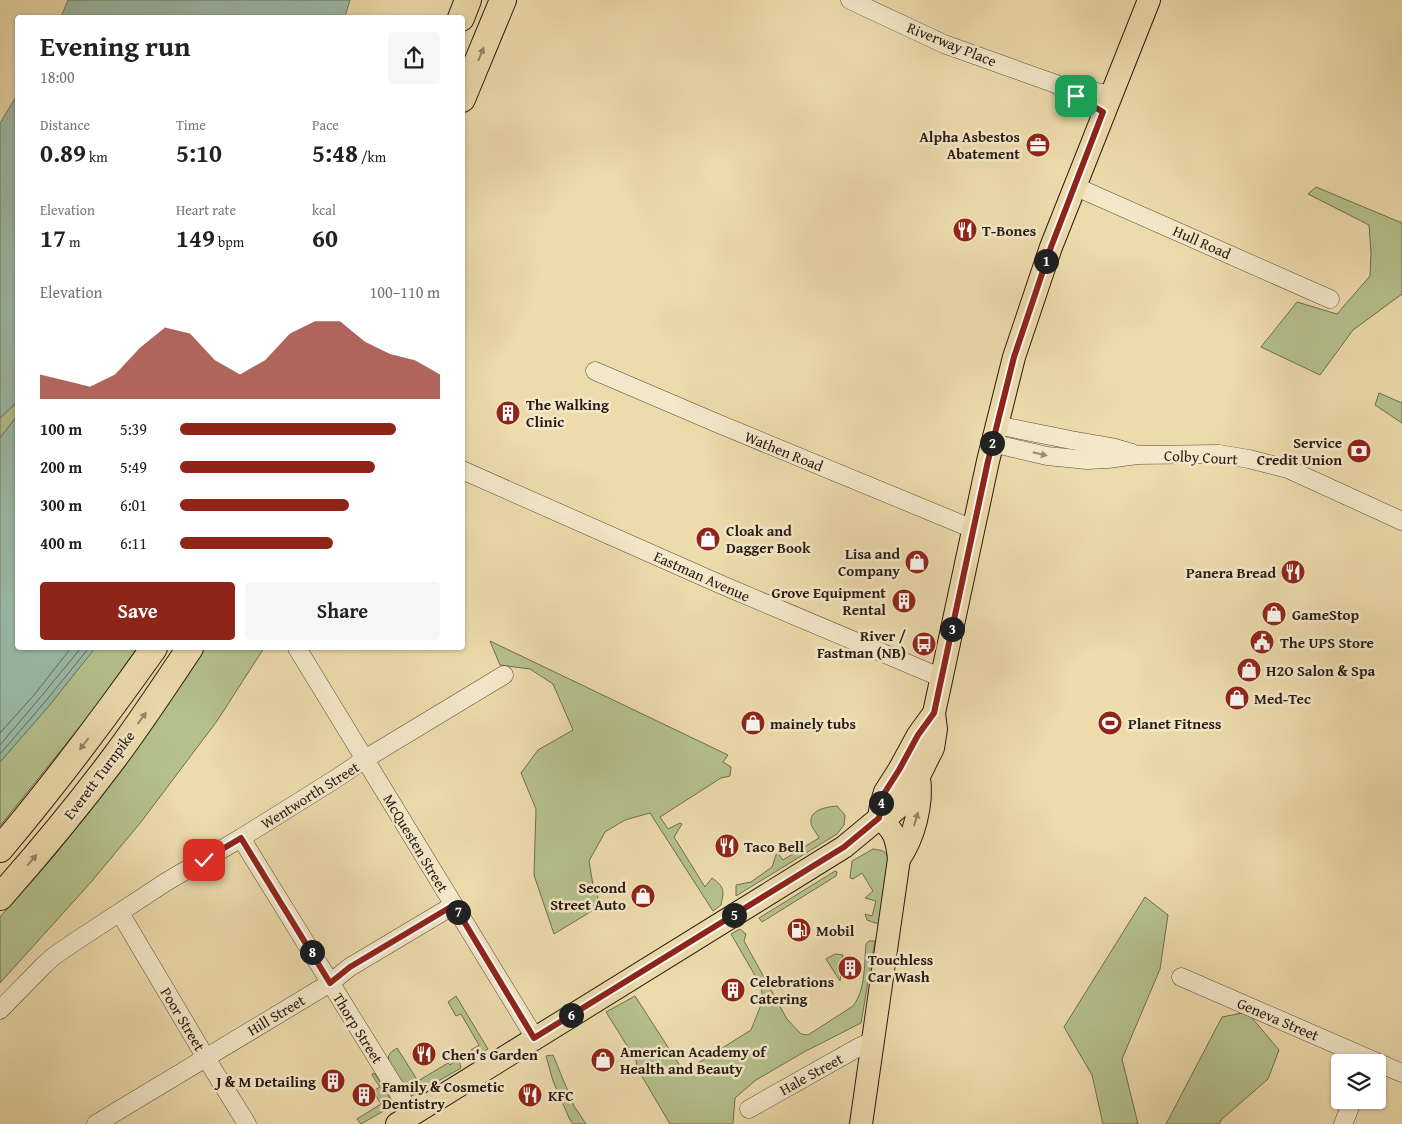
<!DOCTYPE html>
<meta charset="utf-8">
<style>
body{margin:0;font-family:"Gentium Book Plus",serif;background:#f6f6f6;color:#222;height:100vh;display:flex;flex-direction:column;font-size:19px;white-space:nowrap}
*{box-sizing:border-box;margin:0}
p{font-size:16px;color:#767676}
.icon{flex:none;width:28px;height:28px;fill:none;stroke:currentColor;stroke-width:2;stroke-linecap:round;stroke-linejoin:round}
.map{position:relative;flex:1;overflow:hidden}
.panel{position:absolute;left:15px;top:15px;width:450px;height:635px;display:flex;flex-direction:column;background:#fff;border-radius:5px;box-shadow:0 1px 4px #0004}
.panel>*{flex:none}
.tools{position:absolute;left:1331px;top:1054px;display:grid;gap:10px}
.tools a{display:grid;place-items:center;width:55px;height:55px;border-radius:5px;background:#fff;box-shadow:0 1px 4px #0004;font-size:25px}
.pin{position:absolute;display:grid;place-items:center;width:42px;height:42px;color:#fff;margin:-21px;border-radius:10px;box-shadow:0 2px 8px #0006}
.km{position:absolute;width:25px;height:25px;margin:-12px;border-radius:50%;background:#222;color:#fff;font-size:14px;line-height:25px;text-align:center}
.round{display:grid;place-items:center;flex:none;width:52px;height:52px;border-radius:5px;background:#f6f6f6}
.head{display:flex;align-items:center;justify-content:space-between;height:85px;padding:0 25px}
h1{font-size:28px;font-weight:700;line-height:38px}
.stats{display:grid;grid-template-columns:repeat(3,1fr);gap:8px;height:85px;padding:5px 25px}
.stats div{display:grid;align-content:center}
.stats b{font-size:25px;font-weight:700}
.stats small{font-size:14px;font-weight:400}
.stats p{font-size:14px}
.chart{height:140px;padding:10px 25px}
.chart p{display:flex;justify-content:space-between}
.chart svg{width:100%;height:90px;margin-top:5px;fill:#8f2418;opacity:.7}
.button{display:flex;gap:10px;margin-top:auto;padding:10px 25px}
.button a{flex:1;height:58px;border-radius:5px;background:#8f2418;color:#fff;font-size:20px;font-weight:700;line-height:58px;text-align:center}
.button a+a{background:#f6f6f6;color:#222}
ul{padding:0 25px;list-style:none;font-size:16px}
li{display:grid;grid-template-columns:80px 60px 1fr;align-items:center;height:38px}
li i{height:12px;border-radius:6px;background:#8f2418}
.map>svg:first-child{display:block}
</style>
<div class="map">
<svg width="1402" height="1124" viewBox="0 0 1402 1124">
<rect width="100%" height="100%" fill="#eddbac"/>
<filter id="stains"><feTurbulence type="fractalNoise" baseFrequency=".004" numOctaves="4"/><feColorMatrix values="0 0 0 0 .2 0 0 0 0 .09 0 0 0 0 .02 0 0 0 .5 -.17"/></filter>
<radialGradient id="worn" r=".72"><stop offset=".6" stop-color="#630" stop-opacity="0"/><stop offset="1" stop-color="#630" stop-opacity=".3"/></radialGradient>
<g fill="#b5c18c" stroke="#6e6e4f">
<path d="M1316,187L1402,223V294L1353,330L1320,375L1261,347L1297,302L1337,314L1370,276L1371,253L1369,225L1308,194Z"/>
<path d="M1379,393L1402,403V423L1375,405Z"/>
<path d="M17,402V416L0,438V418Z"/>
<path d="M490,641L728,755L723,762L731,767L730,776L721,778L660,817L668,829L680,823L682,824L674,837L705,887L712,878C725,887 724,891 721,905L713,911L650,813L625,820L605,832L589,861L593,885L598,897L595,909L554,934L534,875L536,809L521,773L538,750L573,730L553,684L530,669L500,665Z"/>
<path d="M95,648H137L95,708L0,826V762L48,707Z"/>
<path d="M205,648H264L217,721L141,822L92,881L0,983V917L58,851L187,677Z"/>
<path d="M837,806L845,815L844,825L837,834L736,896V885L751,882L772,867L777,852L783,860L819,838C817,833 811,827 811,823C809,809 828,807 837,806Z"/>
<path d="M873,849C879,850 884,850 887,855C894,866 882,909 879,923H875L867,920L865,914L872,916L876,901L865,898L873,891L862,873L853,879L850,878L852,861Z"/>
<path d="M835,871L837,872L836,876L762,922L759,918Z"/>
<path d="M1145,897L1168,915L1160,969L1122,1059L1138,1124H1103L1092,1075L1064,1027Z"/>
<path d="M740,929L746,934L744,941L787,1019L801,1034L808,1035L853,1006C866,989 864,964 866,944L869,941H875L861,1023L804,1052L756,1080L735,1098L733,1124H670L637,1068L636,1060L606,1012L635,996L684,1072L751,1030L763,1000L761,986L731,934Z"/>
<path d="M835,954L843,955L840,981L826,959Z"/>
<path d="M456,996L488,1049L477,1056L472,1054L471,1050L479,1045L461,1014L456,1016L448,1002Z"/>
<path d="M1247,1012L1279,1050L1268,1079L1222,1119L1219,1124H1166L1222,1017Z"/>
<path d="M397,1048L418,1081L448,1063L450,1065L457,1060L459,1061L461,1068L410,1097L389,1062C387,1054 391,1052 397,1048Z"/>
<path d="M553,1055L574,1106L586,1124H573L570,1120L553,1081L546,1056Z"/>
<path d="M373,1073L375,1074L394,1105L361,1124L357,1119L381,1104L373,1091L380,1087L372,1075Z"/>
</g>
<g fill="#9abba7" stroke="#6c7b6b">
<path d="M68,0H350L345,17H61Z"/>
<path d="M17,95V402L0,418V123Z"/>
<path d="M17,416L18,648H95L48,707L0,762V438Z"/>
</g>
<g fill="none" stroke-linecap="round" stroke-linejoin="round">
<g stroke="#616a5c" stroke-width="1">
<path d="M0,733L34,695L71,648"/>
<path d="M0,745L39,699L81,648"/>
<path d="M0,754L44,703L89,648"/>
</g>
<defs>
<g id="minor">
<path d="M850,0L944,44L1056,84L1103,112"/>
<path d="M1066,85L1110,95"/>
<path d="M1074,186L1330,299"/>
<path d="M595,371L719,424L973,529"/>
<path d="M996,425L1071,440L1111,447L1132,453"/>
<path d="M992,443L1047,456L1087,460L1108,459L1137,455L1219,454L1249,459L1288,469L1402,521"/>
<path d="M462,470L722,585L942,678"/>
<path d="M297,648L535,1038"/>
<path d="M241,838L412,1115"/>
<path d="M120,913L206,1058L247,1124"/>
<path d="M1181,977L1402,1073"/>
<path d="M0,1010L43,966L54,956L79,939L166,882L241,838L337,778L365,759L504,675"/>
<path d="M749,1109L859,1047L873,1041"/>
<path d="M96,1124L330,983L350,967L454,905"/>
<path d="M1343,1124L1353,1100"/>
</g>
<g id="major">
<path d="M879,818L881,805L885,792L899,770L918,735L934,713"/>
<path d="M899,859C914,838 923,803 919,777"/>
<path d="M397,1124L844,847L879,818L892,813L902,804L919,776L933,748L936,729L934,713L988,461L1014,357L1051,247L1149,0"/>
<path d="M861,1124L899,859C897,840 895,830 879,818"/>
</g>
<g id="highway">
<path d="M461,18L468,0"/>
<path d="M462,99L503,0"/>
<path d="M0,849C55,784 105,717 154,648"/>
<path d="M0,897C40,852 78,806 114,758C141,722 165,685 190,648"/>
</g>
</defs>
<use href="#minor" stroke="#594a38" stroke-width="19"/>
<use href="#major" stroke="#281a12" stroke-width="24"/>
<use href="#highway" stroke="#281a12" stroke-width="28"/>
<use href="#minor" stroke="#f3e8c9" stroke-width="18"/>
<use href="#major" stroke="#eddbac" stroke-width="22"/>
<use href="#highway" stroke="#eddbac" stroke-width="26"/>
</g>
<defs><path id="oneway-solid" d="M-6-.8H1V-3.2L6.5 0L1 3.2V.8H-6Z" transform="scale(1.25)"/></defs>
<g fill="#948467">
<use href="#oneway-solid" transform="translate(481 54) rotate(-68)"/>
<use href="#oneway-solid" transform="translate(142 718) rotate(-54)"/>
<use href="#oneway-solid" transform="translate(84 744) rotate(127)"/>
<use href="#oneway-solid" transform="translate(916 819) rotate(-74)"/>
<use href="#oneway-solid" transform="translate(32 860) rotate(-49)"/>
</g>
<use fill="#988b77" href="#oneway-solid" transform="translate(1040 454) rotate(13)"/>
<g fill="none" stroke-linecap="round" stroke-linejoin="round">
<defs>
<path id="route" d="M204,860L241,838L330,983L350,967L454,905L534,1038L844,847L879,818L881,805L885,792L899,770L918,735L934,713L988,461L1014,357L1051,247L1103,112L1076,96"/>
</defs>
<use href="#route" stroke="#fff" stroke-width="10"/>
<use href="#route" stroke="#8f2418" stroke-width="6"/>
</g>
<defs>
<symbol id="office-disc" viewBox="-11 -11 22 22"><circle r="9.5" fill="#8f2418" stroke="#f3e8c9"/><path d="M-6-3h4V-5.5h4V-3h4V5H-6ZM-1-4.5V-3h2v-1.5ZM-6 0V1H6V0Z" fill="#fff"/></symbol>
<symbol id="restaurant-disc" viewBox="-11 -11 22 22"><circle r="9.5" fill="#8f2418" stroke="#f3e8c9"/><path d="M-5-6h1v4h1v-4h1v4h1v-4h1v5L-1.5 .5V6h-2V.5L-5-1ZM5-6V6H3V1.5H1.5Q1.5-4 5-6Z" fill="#fff"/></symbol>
<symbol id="building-disc" viewBox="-11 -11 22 22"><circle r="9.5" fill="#8f2418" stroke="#f3e8c9"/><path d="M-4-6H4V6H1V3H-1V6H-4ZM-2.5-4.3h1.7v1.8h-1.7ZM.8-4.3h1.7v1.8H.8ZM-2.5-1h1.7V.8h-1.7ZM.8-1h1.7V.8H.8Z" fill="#fff"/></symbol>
<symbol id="bank-disc" viewBox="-11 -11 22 22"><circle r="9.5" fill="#8f2418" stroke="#f3e8c9"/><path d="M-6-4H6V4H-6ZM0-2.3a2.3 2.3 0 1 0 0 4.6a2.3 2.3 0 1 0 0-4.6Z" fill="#fff"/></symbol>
<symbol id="shop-disc" viewBox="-11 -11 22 22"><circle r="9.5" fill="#8f2418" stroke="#f3e8c9"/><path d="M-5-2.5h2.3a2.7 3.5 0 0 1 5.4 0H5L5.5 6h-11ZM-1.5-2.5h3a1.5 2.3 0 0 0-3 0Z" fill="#fff"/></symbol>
<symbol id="civic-disc" viewBox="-11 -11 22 22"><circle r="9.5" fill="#8f2418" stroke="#f3e8c9"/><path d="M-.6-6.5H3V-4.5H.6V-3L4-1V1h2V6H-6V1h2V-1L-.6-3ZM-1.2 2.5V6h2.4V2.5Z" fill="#fff"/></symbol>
<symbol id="bus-disc" viewBox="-11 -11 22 22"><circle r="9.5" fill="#8f2418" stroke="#f3e8c9"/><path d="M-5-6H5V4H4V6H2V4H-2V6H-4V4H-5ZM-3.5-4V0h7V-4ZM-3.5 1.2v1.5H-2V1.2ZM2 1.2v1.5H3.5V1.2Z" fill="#fff"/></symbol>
<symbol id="stadium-disc" viewBox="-11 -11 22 22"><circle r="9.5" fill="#8f2418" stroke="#f3e8c9"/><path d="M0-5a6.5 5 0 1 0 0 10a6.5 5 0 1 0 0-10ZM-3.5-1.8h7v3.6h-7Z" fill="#fff"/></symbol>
<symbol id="fuel-disc" viewBox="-11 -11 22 22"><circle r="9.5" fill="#8f2418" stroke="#f3e8c9"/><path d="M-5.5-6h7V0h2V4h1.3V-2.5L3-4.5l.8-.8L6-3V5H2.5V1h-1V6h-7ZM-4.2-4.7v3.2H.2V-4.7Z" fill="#fff"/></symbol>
</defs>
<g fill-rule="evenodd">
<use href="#office-disc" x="1024" y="131" width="28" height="28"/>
<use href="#restaurant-disc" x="951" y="216" width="28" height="28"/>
<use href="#building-disc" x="494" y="399" width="28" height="28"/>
<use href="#bank-disc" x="1345" y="437" width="28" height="28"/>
<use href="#shop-disc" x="694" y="525" width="28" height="28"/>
<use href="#shop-disc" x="903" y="548" width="28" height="28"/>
<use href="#restaurant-disc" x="1279" y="558" width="28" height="28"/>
<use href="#building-disc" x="890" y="587" width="28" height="28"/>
<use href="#shop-disc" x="1260" y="600" width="28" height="28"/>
<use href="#civic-disc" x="1248" y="628" width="28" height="28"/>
<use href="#bus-disc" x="910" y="630" width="28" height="28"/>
<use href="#shop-disc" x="1235" y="656" width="28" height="28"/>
<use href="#shop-disc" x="1223" y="684" width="28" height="28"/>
<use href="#shop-disc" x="739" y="709" width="28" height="28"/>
<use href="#stadium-disc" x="1096" y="709" width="28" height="28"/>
<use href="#restaurant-disc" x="713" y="832" width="28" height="28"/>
<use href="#shop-disc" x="629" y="882" width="28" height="28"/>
<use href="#fuel-disc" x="785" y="916" width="28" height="28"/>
<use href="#building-disc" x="836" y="954" width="28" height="28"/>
<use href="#building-disc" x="719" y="976" width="28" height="28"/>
<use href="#restaurant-disc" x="410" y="1040" width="28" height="28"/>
<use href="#shop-disc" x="589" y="1046" width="28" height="28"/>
<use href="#building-disc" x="319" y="1067" width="28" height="28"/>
<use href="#building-disc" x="350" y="1081" width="28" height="28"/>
<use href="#restaurant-disc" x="516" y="1081" width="28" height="28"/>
</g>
<g text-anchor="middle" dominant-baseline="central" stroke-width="5" stroke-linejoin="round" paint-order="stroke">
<g font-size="15" fill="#281a12" stroke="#f3e8c9">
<text transform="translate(952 44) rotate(22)">Riverway Place</text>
<text transform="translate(1202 242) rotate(24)">Hull Road</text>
<text transform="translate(784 451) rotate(22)">Wathen Road</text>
<text transform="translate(1201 457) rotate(3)">Colby Court</text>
<text transform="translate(702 576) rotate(24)">Eastman Avenue</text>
<text transform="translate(99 775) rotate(-53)">Everett Turnpike</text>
<text transform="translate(310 795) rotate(-32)">Wentworth Street</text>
<text transform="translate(416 843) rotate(59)">McQuesten Street</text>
<text transform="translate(276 1015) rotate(-31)">Hill Street</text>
<text transform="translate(183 1019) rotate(59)">Poor Street</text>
<text transform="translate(1278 1019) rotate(23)">Geneva Street</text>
<text transform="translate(358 1028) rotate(58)">Thorp Street</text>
<text transform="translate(811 1074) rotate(-29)">Hale Street</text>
</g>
<g font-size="15" font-weight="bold" fill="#281a12" stroke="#f3e8c9" text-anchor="start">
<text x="1020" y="136" text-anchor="end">Alpha Asbestos<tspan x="1020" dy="17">Abatement</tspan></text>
<text x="982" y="230">T-Bones</text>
<text x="526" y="404">The Walking<tspan x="526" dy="17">Clinic</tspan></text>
<text x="1342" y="442" text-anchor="end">Service<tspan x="1342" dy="17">Credit Union</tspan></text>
<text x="726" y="530">Cloak and<tspan x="726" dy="17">Dagger Book</tspan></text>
<text x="900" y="553" text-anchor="end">Lisa and<tspan x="900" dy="17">Company</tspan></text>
<text x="1276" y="572" text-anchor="end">Panera Bread</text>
<text x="886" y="592" text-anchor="end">Grove Equipment<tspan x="886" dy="17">Rental</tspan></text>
<text x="1292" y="614">GameStop</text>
<text x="906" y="635" text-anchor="end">River /<tspan x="906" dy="17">Fastman (NB)</tspan></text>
<text x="1280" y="642">The UPS Store</text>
<text x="1266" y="670">H2O Salon &amp; Spa</text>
<text x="1254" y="698">Med-Tec</text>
<text x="770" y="723">mainely tubs</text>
<text x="1128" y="723">Planet Fitness</text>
<text x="744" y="846">Taco Bell</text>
<text x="626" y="887" text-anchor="end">Second<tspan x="626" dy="17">Street Auto</tspan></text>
<text x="816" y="930">Mobil</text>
<text x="868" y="959">Touchless<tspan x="868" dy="17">Car Wash</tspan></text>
<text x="750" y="981">Celebrations<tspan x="750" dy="17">Catering</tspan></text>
<text x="620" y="1051">American Academy of<tspan x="620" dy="17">Health and Beauty</tspan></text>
<text x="442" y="1054">Chen's Garden</text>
<text x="316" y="1081" text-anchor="end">J &amp; M Detailing</text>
<text x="382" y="1086">Family &amp; Cosmetic<tspan x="382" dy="17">Dentistry</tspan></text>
<text x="548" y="1095">KFC</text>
</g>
</g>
<rect width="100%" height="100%" filter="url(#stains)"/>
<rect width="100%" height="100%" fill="url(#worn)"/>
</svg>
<div class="tools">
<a><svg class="icon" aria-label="layers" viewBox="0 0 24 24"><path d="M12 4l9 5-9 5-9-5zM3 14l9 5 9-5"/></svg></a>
</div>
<div class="pin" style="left:1076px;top:96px;background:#1e9e55"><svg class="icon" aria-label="arrive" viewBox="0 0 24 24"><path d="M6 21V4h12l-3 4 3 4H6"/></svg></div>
<div class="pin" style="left:204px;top:860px;background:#d93025"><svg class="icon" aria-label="check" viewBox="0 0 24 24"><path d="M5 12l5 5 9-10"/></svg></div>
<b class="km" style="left:1046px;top:261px">1</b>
<b class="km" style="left:992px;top:443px">2</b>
<b class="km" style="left:952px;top:629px">3</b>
<b class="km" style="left:881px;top:803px">4</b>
<b class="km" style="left:734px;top:915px">5</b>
<b class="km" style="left:571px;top:1015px">6</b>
<b class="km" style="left:458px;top:912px">7</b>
<b class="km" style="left:312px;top:952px">8</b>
<section class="panel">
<div class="head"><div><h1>Evening run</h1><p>18:00</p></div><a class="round"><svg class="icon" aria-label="share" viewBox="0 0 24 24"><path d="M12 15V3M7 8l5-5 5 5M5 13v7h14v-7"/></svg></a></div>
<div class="stats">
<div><p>Distance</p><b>0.89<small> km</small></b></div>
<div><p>Time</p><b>5:10</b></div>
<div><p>Pace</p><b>5:48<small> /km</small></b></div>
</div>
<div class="stats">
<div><p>Elevation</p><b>17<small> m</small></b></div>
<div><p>Heart rate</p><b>149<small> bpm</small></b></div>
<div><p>kcal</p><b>60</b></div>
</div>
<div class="chart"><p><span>Elevation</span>100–110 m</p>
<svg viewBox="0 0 160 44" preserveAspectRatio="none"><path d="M0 44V32L10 35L20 38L30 32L40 19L50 9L60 12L70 25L80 32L90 25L100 12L110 6L120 6L130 16L140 22L150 25L160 32V44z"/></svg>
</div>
<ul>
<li><b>100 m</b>5:39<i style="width:83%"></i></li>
<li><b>200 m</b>5:49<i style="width:75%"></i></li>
<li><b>300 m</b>6:01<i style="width:65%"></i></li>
<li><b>400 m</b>6:11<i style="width:59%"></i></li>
</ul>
<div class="button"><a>Save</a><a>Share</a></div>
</section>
</div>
